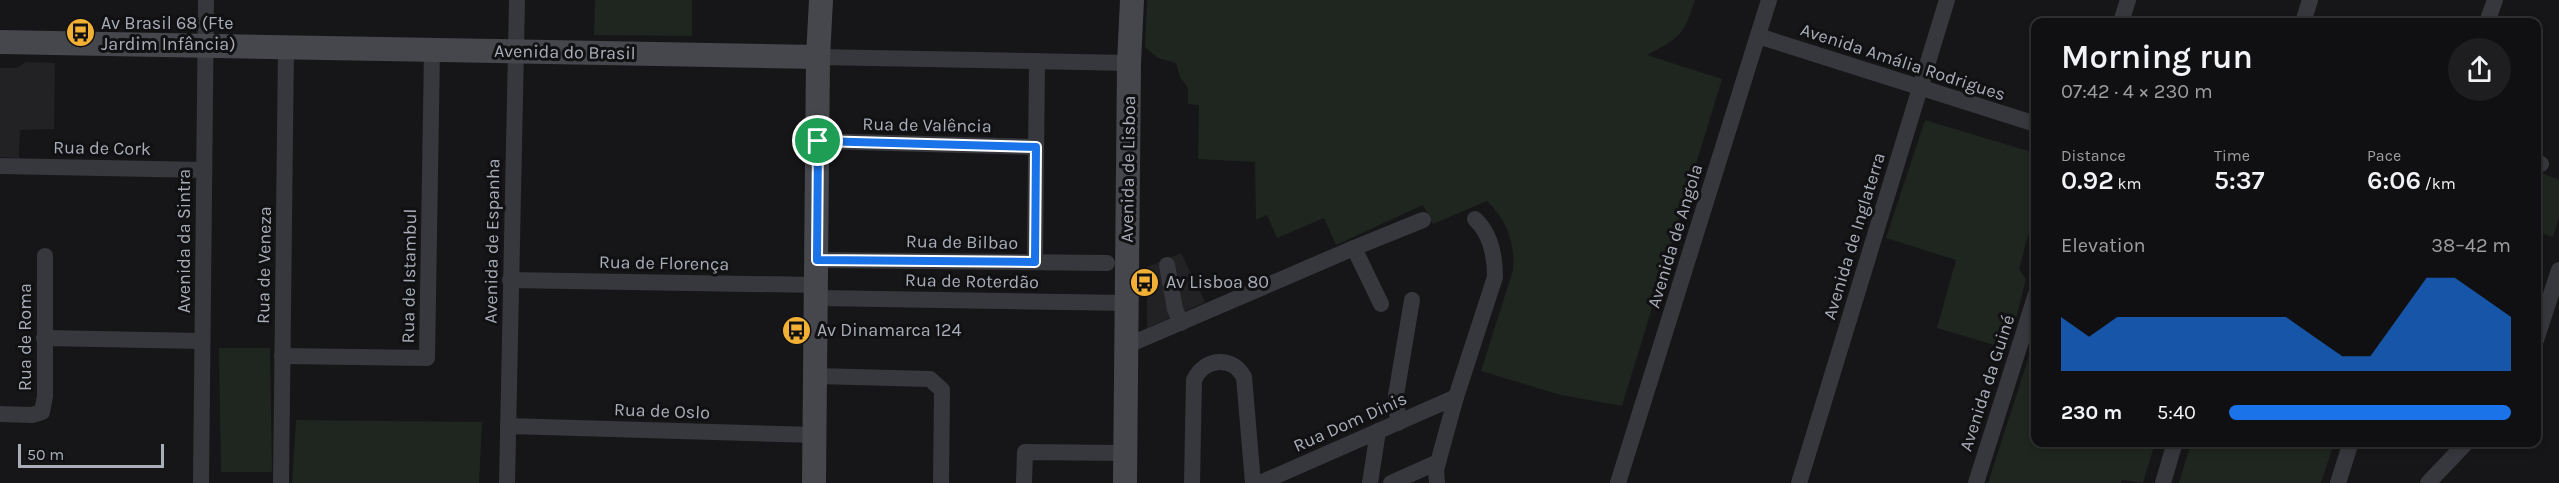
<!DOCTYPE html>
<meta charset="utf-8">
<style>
body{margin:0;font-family:Karla,sans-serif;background:#1e1e20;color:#f1f3f6;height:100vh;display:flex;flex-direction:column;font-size:22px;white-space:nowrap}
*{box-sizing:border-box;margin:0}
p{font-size:20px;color:#9c9d9f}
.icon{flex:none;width:33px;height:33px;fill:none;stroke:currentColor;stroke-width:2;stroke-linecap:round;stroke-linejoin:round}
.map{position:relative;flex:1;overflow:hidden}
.panel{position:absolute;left:2031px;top:18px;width:510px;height:429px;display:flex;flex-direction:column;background:#101012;border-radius:12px;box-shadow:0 3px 9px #0003,0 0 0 2px #303032}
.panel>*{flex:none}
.scale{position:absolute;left:18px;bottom:15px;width:146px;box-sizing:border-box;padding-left:6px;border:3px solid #a8adb8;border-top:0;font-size:16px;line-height:21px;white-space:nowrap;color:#a8adb8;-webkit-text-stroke:4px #111113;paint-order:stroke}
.pin{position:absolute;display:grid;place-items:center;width:51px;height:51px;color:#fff;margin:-26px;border:3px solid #fff;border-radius:50%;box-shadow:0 2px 6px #0007}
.round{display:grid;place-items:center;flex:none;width:63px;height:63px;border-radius:32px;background:#1e1e20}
.overview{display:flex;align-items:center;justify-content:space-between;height:102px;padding:0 30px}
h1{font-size:33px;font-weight:600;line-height:45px}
.stats{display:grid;grid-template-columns:repeat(3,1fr);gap:9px;height:102px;padding:6px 30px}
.stats div{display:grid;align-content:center}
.stats b{font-size:26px;font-weight:600}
.stats small{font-size:16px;font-weight:400}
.stats p{font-size:16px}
.chart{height:168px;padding:12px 30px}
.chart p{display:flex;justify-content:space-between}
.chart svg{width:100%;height:108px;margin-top:6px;fill:#1a73e8;opacity:.7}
ul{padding:0 30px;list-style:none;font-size:20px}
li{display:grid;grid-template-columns:96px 72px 1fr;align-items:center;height:45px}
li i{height:15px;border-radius:8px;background:#1a73e8}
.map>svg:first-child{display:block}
</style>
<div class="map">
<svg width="2559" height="483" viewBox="0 0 2559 483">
<rect width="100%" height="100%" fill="#161618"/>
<g fill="#222225">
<path d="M26,62L55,63L54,129L20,130L19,158L0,157V68H17Z"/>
<path d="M1181,253L1205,302L1147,328V267Z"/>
</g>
<g fill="#1e261f">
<path d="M595,0H692V36L594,35Z"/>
<path d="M1147,0H1695C1683,37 1680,37 1647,55L1722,79L1622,406L1561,395L1481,371L1513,270C1515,242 1507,221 1487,201L1433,224L1423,205L1336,245L1324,218L1277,238L1267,215L1256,220L1255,162L1198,159L1199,105L1188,104V88L1180,77L1176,63L1158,58L1145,47Z"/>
<path d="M1925,120L2035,153V210L2019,269L2026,279L2008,349L1937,328L1956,260L1886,238Z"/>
<path d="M2537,171L2559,180V218L2553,237L2537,231Z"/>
<path d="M2032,347L2036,348V442L2155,443L2143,483L2122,480L2121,483H1988Z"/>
<path d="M219,348H270L272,472H221Z"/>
<path d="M296,420L482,422L479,483H292Z"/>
<path d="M2191,443V442L2334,443L2321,483H2179Z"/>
</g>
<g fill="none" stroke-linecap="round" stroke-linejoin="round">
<g stroke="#37383d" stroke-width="16">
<path d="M2121,22L2128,0"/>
<path d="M2303,22L2310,0"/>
<path d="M2487,22L2495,0"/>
<path d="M1758,36L2036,124"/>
<path d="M818,57L1129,63"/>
<path d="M817,141L1036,147"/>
<path d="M2536,162L2541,164"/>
<path d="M0,166L204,170"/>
<path d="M1354,248L1381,304"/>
<path d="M817,260L1107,263"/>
<path d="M1035,262L1037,61"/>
<path d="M1167,265L1175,309L1181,323"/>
<path d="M510,280L817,285"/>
<path d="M817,298L1127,303"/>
<path d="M44,338L202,341"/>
<path d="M2536,340L2559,270"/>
<path d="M1126,346L1354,248L1423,220"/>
<path d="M282,356L427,358L432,50"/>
<path d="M816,376L930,379L942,390L941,483"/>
<path d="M0,414L32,415L42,412L45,396V256"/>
<path d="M1398,423L1396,395L1412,300"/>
<path d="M508,426L816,435"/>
<path d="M201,483L206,0"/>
<path d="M281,483L286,47"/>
<path d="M507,483L517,0"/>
<path d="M1024,483L1025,452L1125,453"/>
<path d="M1192,483L1194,380C1204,358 1232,355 1244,377L1253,483"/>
<path d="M1260,483L1456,397"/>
<path d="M1370,483L1378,431"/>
<path d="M1391,483L1438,462"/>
<path d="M1437,483L1436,470L1456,397L1495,277C1495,255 1491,234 1475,219"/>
<path d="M1618,483L1769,0"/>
<path d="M1799,483L1947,0"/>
<path d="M1976,483L2036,294"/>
<path d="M2163,483L2175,442"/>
<path d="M2338,483L2351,442"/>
<path d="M2428,483L2467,442"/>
</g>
<g stroke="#45474d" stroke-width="24">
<path d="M0,42L818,57"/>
<path d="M814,483L818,57L821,0"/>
<path d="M1125,483L1129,63L1132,0"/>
</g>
</g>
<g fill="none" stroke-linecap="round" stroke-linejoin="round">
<defs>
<path id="route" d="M818,141L1036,147L1035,262L817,260Z"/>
</defs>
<use href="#route" stroke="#fff" stroke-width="12"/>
<use href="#route" stroke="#1a73e8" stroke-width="8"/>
</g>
<defs>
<symbol id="bus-disc" viewBox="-11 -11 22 22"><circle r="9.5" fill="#f2b134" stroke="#111113"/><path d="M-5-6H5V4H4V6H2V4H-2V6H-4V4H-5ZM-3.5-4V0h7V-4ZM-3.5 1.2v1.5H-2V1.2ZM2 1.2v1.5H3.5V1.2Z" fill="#111"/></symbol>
</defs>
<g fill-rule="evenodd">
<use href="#bus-disc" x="64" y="16" width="33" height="33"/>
<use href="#bus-disc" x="1128" y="266" width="33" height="33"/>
<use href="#bus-disc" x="780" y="314" width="33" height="33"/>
</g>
<g text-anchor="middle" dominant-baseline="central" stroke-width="6" stroke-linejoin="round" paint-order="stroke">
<g font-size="18" fill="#a8adb8" stroke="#111113" text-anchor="start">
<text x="101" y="23">Av Brasil 68 (Fte<tspan x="101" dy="21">Jardim Infância)</tspan></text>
<text x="1166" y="282">Av Lisboa 80</text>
<text x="817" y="330">Av Dinamarca 124</text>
</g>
<g font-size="18" fill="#a8adb8" stroke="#111113">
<text transform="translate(565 52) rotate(1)">Avenida do Brasil</text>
<text transform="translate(1903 62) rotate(18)">Avenida Amália Rodrigues</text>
<text transform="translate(927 125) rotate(1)">Rua de Valência</text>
<text transform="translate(102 148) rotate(1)">Rua de Cork</text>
<text transform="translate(1128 169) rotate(-89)">Avenida de Lisboa</text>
<text transform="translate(1675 236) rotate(-73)">Avenida de Angola</text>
<text transform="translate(1854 236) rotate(-73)">Avenida de Inglaterra</text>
<text transform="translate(184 241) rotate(-90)">Avenida da Sintra</text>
<text transform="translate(492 241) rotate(-89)">Avenida de Espanha</text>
<text transform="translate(962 242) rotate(1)">Rua de Bilbao</text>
<text transform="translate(664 263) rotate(1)">Rua de Florença</text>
<text transform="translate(264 265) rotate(-89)">Rua de Veneza</text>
<text transform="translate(409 276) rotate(-89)">Rua de Istambul</text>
<text transform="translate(972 281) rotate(1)">Rua de Roterdão</text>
<text transform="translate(25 337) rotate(-90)">Rua de Roma</text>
<text transform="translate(1987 383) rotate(-72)">Avenida da Guiné</text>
<text transform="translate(662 411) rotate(2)">Rua de Oslo</text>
<text transform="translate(1350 422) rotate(-24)">Rua Dom Dinis</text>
</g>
</g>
</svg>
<div class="scale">50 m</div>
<div class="pin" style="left:818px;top:141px;background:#1e9e55"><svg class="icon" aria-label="arrive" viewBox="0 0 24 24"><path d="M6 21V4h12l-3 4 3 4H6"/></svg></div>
<section class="panel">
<div class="overview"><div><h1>Morning run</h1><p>07:42 · 4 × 230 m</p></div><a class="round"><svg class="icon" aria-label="share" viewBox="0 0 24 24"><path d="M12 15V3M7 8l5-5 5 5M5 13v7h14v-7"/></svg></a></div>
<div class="stats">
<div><p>Distance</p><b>0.92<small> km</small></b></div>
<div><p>Time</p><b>5:37</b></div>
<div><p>Pace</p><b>6:06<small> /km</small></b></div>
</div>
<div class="chart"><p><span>Elevation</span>38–42 m</p>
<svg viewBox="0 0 160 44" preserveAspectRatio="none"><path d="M0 44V22L10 30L20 22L30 22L40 22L50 22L60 22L70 22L80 22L90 30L100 38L110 38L120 22L130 6L140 6L150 14L160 22V44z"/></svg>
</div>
<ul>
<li><b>230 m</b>5:40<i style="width:100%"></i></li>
</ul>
</section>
</div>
